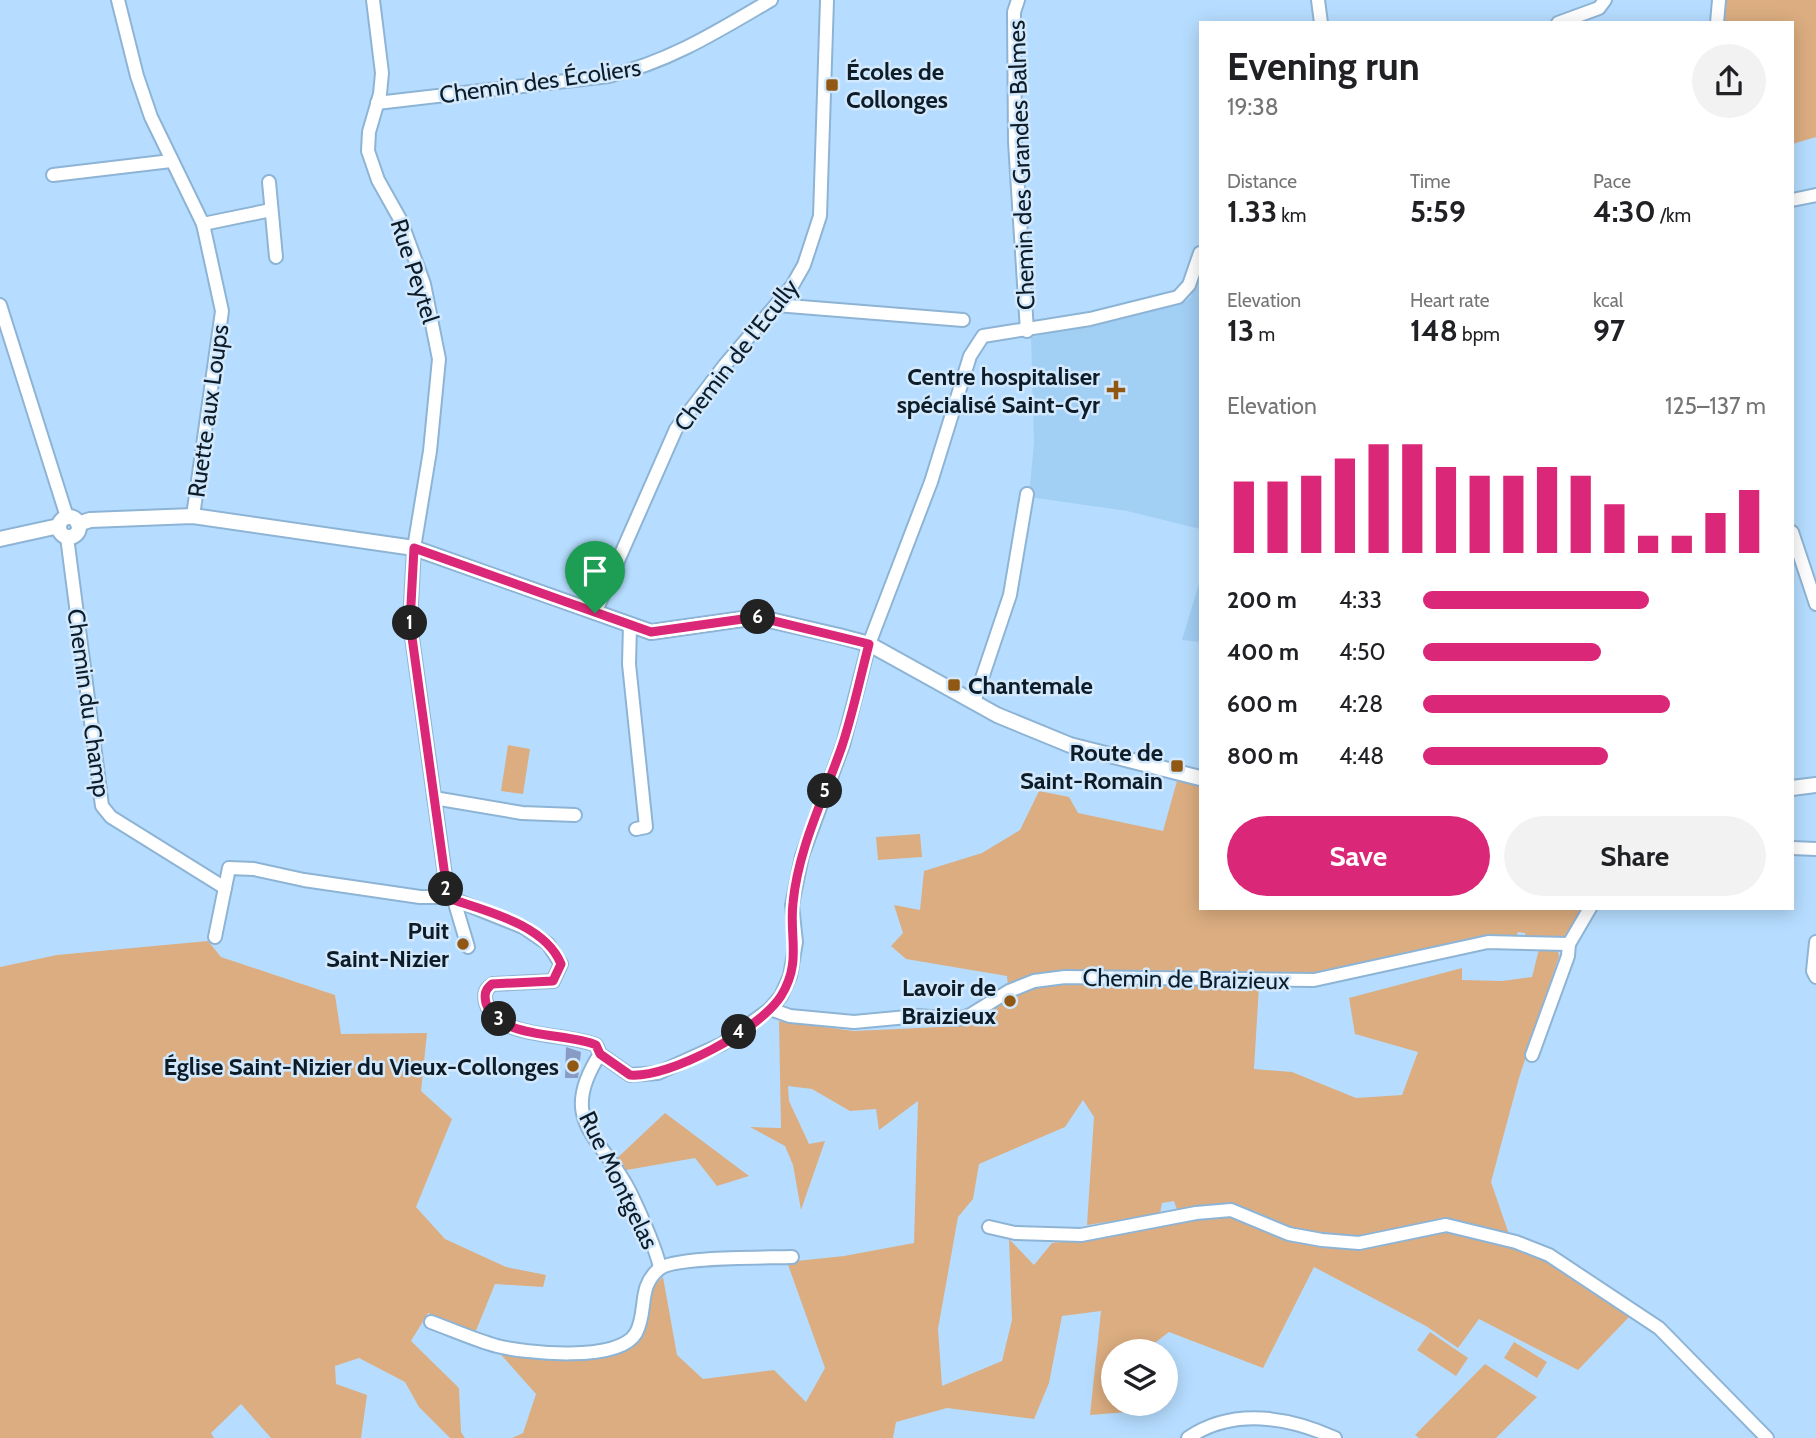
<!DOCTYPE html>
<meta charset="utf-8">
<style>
body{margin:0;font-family:Cabin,sans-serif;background:#f2f2f2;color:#202124;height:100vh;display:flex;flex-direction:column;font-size:26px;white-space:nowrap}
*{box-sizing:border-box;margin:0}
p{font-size:23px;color:#757577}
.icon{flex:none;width:38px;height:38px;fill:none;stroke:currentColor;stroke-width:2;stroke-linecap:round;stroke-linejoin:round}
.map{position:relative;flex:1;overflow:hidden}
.drawer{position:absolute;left:1199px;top:21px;width:595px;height:889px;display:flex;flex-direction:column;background:#fff;border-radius:0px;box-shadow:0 4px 18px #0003}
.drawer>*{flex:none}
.tools{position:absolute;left:1101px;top:1339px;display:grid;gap:14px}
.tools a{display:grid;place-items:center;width:77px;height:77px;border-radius:50%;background:#fff;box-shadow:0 4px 18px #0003;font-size:35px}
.pin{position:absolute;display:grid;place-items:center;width:60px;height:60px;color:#fff;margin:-72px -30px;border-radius:50% 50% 50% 0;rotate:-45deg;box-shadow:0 0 7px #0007}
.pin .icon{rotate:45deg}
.km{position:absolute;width:35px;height:35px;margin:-18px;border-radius:50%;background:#222;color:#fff;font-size:19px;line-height:35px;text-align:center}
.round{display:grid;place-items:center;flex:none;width:74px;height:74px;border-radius:37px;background:#f2f2f2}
.summary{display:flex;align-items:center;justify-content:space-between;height:119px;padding:0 28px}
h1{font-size:38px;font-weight:800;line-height:52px}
.figures{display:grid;grid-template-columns:repeat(3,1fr);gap:10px;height:119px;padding:7px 28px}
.figures div{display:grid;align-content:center}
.figures b{font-size:30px;font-weight:800}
.figures small{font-size:19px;font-weight:400}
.figures p{font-size:19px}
.chart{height:196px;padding:14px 28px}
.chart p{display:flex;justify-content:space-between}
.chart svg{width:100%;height:126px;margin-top:7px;stroke:#db2777;stroke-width:6}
.cta{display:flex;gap:14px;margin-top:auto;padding:14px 28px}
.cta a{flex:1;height:80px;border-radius:42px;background:#db2777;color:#fff;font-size:28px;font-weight:800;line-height:80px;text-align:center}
.cta a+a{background:#f2f2f2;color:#202124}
ul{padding:0 28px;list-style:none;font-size:23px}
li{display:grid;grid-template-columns:112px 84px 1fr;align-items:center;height:52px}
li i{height:18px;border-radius:9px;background:#db2777}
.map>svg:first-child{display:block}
</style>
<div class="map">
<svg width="1816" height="1438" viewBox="0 0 1816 1438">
<rect width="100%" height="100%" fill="#b6ddff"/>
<g fill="#a2cff4">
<path d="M1200,270V529L1127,511L1029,497L1034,442L1031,337L1185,302L1191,297Z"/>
<path d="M1200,579V642L1182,640L1198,587Z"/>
</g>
<g fill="#dcad81" fill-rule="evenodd">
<path d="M1722,0H1816V137L1792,144V23H1721Z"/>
<path d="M508,745L530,749L523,794L501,791Z"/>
<path d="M1177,781L1200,785V908H1581L1566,940L1526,938L1525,933L1518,932L1516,938L1319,973L1291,975L1065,973L1008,987L1007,976L906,959L891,946L903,933L894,905L920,910L924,871L982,853L1020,830L1039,791L1069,797L1078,813L1163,831Z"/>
<path d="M920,834L922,857L878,860L876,837Z"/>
<path d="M208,941L221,957L335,995L341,1034L427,1033L421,1091L452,1119L416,1207L445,1239L506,1267L546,1275L543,1287L495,1284L475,1333L428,1313L411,1341L459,1388L461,1432L465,1438H450L419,1407L405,1382L359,1358L335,1366L336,1384L367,1395L361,1438H271L241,1404L211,1433L214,1438H0V967L57,955Z"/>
<path d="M1539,949L1558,951L1559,956L1519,1078L1491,1182L1513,1246L1548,1258L1629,1317L1578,1370L1479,1319L1458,1348L1426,1326L1314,1267L1263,1368L1169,1332L1144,1351H1113V1404H1128L1127,1412L1090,1415L1101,1311L1062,1316L1049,1383L1034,1419L947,1408L896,1422L893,1438H512L523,1433L536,1394L496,1349C529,1354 624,1374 641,1335C653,1309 636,1301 663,1277L677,1355L703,1379L774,1370L806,1402L825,1368L787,1262L844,1256L914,1243L918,1101L879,1130L876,1109L850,1111L812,1089L788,1086L789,1101L809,1144L825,1141L801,1210L793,1165L785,1146L750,1127L781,1128L779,1021L854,1031L962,1026L1009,996L1038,983L1065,981L1259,986L1254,1069L1292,1072L1356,1098L1402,1095L1418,1052L1355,1034L1349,998L1462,968V980L1502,981L1532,977ZM1083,1100L1094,1117L1087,1225L1160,1214L1162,1203L1174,1201L1177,1210L1230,1204L1293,1229L1358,1236L1386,1233L1359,1246L1294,1243L1234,1216L1170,1222L1119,1235L1052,1243L1034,1265L1009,1239L1012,1320L1002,1361L942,1386L938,1329L958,1217L973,1199L979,1164L1065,1127Z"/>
<path d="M665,1113L749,1176L717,1186L695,1158L621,1171L614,1161Z"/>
<path d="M1430,1332L1468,1358L1456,1376L1417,1350Z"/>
<path d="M1514,1342L1547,1362L1537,1378L1504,1358Z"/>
<path d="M1485,1364L1537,1397L1496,1438H1419L1415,1435Z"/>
</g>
<path fill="#889bc2" d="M566,1047L581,1052L578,1078H565Z"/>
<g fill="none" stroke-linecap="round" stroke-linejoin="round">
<defs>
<g id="minor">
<path d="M118,0L137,76L151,117L203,224L222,311L193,516"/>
<path d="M373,0L382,73L380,94L369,132L368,151L378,180L401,221L424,284L439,359L430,451L414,548L410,623L448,897"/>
<path d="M1018,0L1014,12L1015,142L1027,331"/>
<path d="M1318,0L1321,23"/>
<path d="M1558,23L1599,8L1605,0"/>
<path d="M1717,23L1719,0"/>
<path d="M377,103L609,76C669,62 718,31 771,0"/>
<path d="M53,175L171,161"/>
<path d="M269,182L276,257"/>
<path d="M1792,200L1816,195"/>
<path d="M203,224L271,210"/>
<path d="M0,305L67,517"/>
<path d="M776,305L963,320"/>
<path d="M1792,532L1816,604"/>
<path d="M67,537L102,806L111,817L225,888"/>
<path d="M595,613L676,429L724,366L792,286L804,265L820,216L827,0"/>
<path d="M630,625L629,664L646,827L636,829"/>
<path d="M974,702L1010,595L1027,494"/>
<path d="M434,798L522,813L575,815"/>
<path d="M1792,848L1816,849"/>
<path d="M454,900L468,947"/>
<path d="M215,937L229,868L254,869L304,880L420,897H448L523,927L548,944L561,964L553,981L493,984C485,989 484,994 486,1003C498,1040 566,1032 596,1045L600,1054L630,1075L658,1073L722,1044L770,1009L781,996L790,976L796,942L792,905L802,856L843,745L869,644L931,482L970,356L983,336L1090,319L1178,297L1189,285L1200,253"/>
<path d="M1816,942L1813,971L1816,977"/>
<path d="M770,1009L790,1016L854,1022L918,1016L958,1019L970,1015L1009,991L1034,981L1065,977L1314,980L1488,942L1569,944L1590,908"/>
<path d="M600,1054C556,1122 602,1136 630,1192C641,1215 654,1243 660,1267"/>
<path d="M1532,1055L1568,956L1569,944"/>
<path d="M989,1227L1015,1233L1081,1235L1196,1213L1231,1210L1289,1234L1322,1240L1359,1243L1446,1225L1516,1242L1549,1255L1659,1328L1767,1438"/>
<path d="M431,1322C453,1330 475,1340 497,1346C525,1353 619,1363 636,1333C648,1311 637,1287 659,1269C675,1256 767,1258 792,1257"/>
<path d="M1188,1438C1233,1407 1289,1417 1335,1438"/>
</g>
<g id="major">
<circle cx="69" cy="527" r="10"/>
<path d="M78,524L90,520L193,516L414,548L651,632L757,617L839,636L869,644L997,715L1070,745L1200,778"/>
<path d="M0,539L59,526"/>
<path d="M1792,788L1816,785"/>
</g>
</defs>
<use href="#minor" stroke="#8eb4d5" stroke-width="16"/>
<use href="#major" stroke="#8eb4d5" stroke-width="18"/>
<use href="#minor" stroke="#fff" stroke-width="12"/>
<use href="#major" stroke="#fff" stroke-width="14"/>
</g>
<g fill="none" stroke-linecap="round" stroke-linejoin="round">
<defs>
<path id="route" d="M414,548L651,632L757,617L869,644C860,678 853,713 842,746C824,798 798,849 793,903C789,937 802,962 781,996C759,1030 670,1078 630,1075L600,1054L596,1045C567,1032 498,1040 486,1003C484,994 485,990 492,984L553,981L561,964C545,924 485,911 448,898L410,623Z"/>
</defs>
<use href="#route" stroke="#fff" stroke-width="14"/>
<use href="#route" stroke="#db2777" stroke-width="9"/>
</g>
<g fill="#915813" stroke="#d1e8fd" stroke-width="2.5">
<rect x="825" y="78" width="14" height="14" rx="3.5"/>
<path d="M1112.5 379.5h7v7h7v7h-7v7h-7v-7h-7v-7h7z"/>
<rect x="947" y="678" width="14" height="14" rx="3.5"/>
<rect x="1170" y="759" width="14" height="14" rx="3.5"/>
<circle cx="463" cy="944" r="7"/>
<circle cx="1010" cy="1001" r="7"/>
<circle cx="573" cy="1066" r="7"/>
</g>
<g text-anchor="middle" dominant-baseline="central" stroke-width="5" stroke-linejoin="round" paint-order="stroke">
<g font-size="24" font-weight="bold" fill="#0e1c28" stroke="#d1e8fd" text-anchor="end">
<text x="846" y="71" text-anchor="start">Écoles de<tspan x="846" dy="28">Collonges</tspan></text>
<text x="1100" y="376">Centre hospitaliser<tspan x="1100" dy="28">spécialisé Saint-Cyr</tspan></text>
<text x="968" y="685" text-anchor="start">Chantemale</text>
<text x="1163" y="752">Route de<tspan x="1163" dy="28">Saint-Romain</tspan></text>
<text x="449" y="930">Puit<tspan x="449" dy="28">Saint-Nizier</tspan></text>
<text x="996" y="987">Lavoir de<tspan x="996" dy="28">Braizieux</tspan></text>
<text x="559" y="1066">Église Saint-Nizier du Vieux-Collonges</text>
</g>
<g font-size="24" fill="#0e1c28" stroke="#d1e8fd">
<text transform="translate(540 81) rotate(-8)">Chemin des Écoliers</text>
<text transform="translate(1021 165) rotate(-92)">Chemin des Grandes Balmes</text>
<text transform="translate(415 271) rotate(72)">Rue Peytel</text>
<text transform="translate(736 355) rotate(-52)">Chemin de l'Ecully</text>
<text transform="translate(208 411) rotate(-82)">Ruette aux Loups</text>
<text transform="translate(89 703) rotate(82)">Chemin du Champ</text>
<text transform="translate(1186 979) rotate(1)">Chemin de Braizieux</text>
<text transform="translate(619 1180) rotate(64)">Rue Montgelas</text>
</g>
</g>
</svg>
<div class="tools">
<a><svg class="icon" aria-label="layers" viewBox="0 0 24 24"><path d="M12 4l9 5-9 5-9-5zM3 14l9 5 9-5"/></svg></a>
</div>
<div class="pin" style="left:595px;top:613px;background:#1e9e55"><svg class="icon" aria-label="arrive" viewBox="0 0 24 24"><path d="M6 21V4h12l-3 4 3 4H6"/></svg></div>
<b class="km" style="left:410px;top:623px">1</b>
<b class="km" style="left:446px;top:889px">2</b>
<b class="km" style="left:499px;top:1019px">3</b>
<b class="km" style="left:739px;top:1032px">4</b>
<b class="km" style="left:825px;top:791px">5</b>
<b class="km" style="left:758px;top:617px">6</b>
<section class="drawer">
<div class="summary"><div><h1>Evening run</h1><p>19:38</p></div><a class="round"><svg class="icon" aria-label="share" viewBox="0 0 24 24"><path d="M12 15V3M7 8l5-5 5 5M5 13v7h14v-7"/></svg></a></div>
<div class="figures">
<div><p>Distance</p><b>1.33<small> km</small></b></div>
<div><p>Time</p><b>5:59</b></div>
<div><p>Pace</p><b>4:30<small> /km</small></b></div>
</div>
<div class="figures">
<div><p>Elevation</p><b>13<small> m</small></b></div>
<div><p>Heart rate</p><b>148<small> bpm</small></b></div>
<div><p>kcal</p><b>97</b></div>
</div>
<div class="chart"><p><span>Elevation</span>125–137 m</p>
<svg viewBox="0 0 160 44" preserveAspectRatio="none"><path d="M5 44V19M15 44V19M25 44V17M35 44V11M45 44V6M55 44V6M65 44V14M75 44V17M85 44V17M95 44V14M105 44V17M115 44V27M125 44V38M135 44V38M145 44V30M155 44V22"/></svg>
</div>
<ul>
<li><b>200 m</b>4:33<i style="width:66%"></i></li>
<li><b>400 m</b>4:50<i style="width:52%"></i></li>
<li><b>600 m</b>4:28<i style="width:72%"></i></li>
<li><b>800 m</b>4:48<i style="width:54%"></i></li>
</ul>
<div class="cta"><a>Save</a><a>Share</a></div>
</section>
</div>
